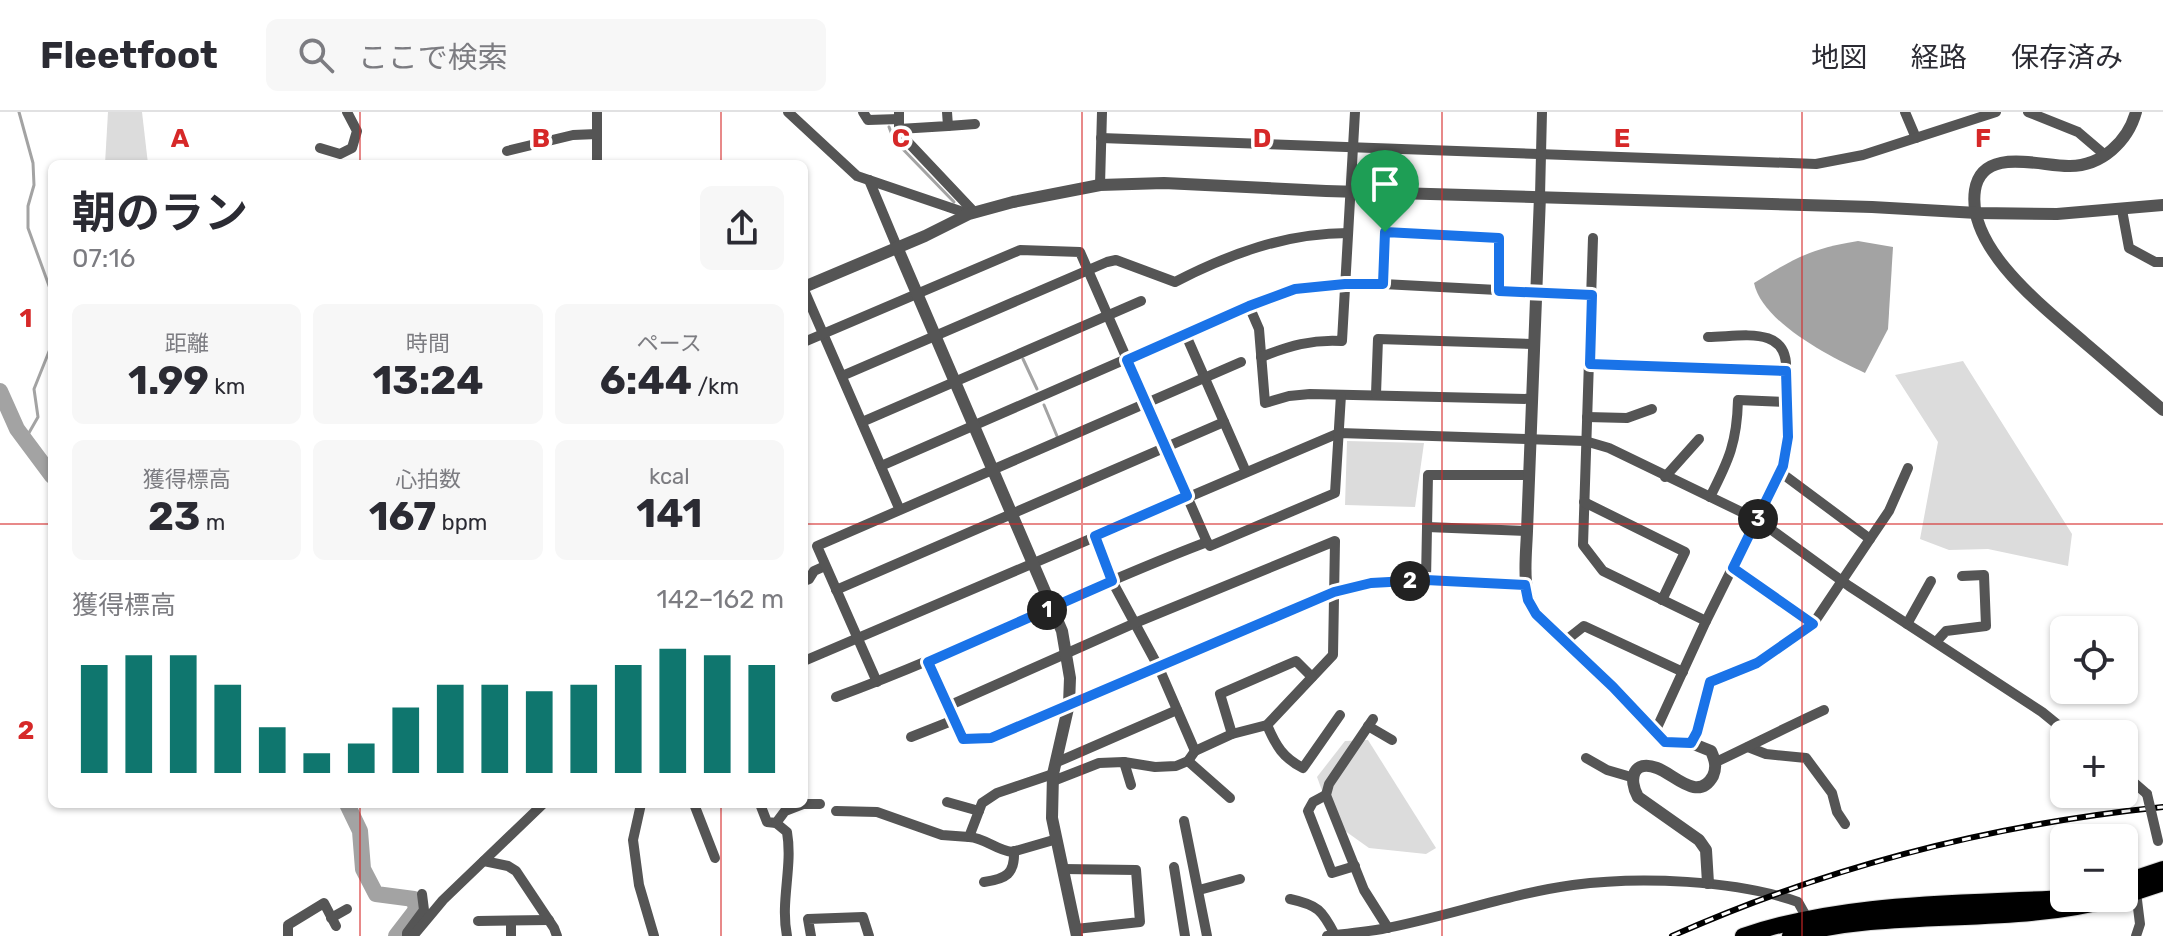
<!DOCTYPE html>
<html lang="ja">
<meta charset="utf-8">
<style>
body{margin:0;font-family:Rubik,"Noto Sans JP",sans-serif;background:#f7f7f7;color:#2b2b33;height:100vh;display:flex;flex-direction:column;font-size:30px;white-space:nowrap}
*{box-sizing:border-box;margin:0}
p{font-size:26px;color:#7c7c81}
.icon{flex:none;width:44px;height:44px;fill:none;stroke:currentColor;stroke-width:2;stroke-linecap:round;stroke-linejoin:round}
.map{position:relative;flex:1;overflow:hidden}
.drawer{position:absolute;left:48px;top:48px;width:760px;height:648px;display:flex;flex-direction:column;background:#fff;border-radius:12px;box-shadow:0 2px 6px #0004}
.drawer>*{flex:none}
.fabs{position:absolute;left:2050px;top:504px;display:grid;gap:16px}
.fabs a{display:grid;place-items:center;width:88px;height:88px;border-radius:12px;background:#fff;box-shadow:0 2px 6px #0004;font-size:40px}
.pin{position:absolute;display:grid;place-items:center;width:68px;height:68px;color:#fff;margin:-82px -34px;border-radius:50% 50% 50% 0;rotate:-45deg;box-shadow:0 0 8px #0007}
.pin .icon{rotate:45deg}
.km{position:absolute;width:40px;height:40px;margin:-20px;border-radius:50%;background:#222;color:#fff;font-size:22px;line-height:40px;text-align:center}
.round{display:grid;place-items:center;flex:none;width:84px;height:84px;border-radius:12px;background:#f7f7f7}
.overview{display:flex;align-items:center;justify-content:space-between;height:136px;padding:0 24px}
h1{font-size:44px;font-weight:700;line-height:60px}
.figures{display:grid;grid-template-columns:repeat(3,1fr);gap:12px;height:136px;padding:8px 24px}
.figures div{display:grid;align-content:center;border-radius:12px;background:#f7f7f7;text-align:center}
.figures b{font-size:40px;font-weight:700}
.figures small{font-size:22px;font-weight:400}
.figures p{font-size:22px}
.chart{height:224px;padding:16px 24px}
.chart p{display:flex;justify-content:space-between}
.chart svg{width:100%;height:144px;margin-top:8px;stroke:#0f766e;stroke-width:6}
header{display:flex;align-items:center;gap:48px;box-sizing:border-box;height:112px;padding:0 40px;background:#fff;border-bottom:2px solid #e1e1e2}
header strong{font-size:38px}
nav{display:flex;gap:44px;margin-inline-start:auto;font-size:28px}
.search{width:560px;height:72px;background:#f7f7f7;display:flex;align-items:center;gap:20px;box-sizing:border-box;padding:0 28px;border-radius:12px;color:#7c7c81;font-size:30px}
.map>svg:first-child{display:block}
</style>
<header>
<strong>Fleetfoot</strong>
<div class="search"><svg class="icon" aria-label="search" viewBox="0 0 24 24"><circle cx="10" cy="10" r="6"/><path d="M15 15l6 6"/></svg>ここで検索</div>
<nav><a>地図</a><a>経路</a><a>保存済み</a></nav>
</header>
<div class="map">
<svg width="2163" height="824" viewBox="0 0 2163 824">
<rect width="100%" height="100%" fill="#fff"/>
<g fill="#dcdcdc">
<path d="M108,0H142L148,52H105Z"/>
<path d="M1963,249L2072,422L2068,454L1988,437L1949,438L1920,427L1938,330L1895,263Z"/>
<path d="M1347,329L1424,331L1415,395L1345,393Z"/>
<path d="M1368,628L1436,736L1426,742L1369,736L1334,711L1317,665L1345,629Z"/>
</g>
<path fill="#a3a3a3" d="M1858,129L1893,135L1888,217L1865,261C1830,245 1762,210 1754,171C1793,147 1812,136 1858,129Z"/>
<g fill="none" stroke-linecap="round" stroke-linejoin="round">
<g stroke="#a3a3a3" stroke-width="3">
<path d="M19,0L33,51L34,73L28,94V116L52,182"/>
<path d="M889,15L894,28L954,90"/>
<path d="M1023,247L1037,277"/>
<path d="M1044,293L1057,324"/>
<path d="M26,326L38,305L34,277L52,232"/>
</g>
<g stroke="#a3a3a3" stroke-width="16">
<path d="M0,279L17,317L52,364"/>
<path d="M347,692L360,719L363,757L376,782L414,787L416,798L396,824"/>
</g>
<defs>
<g id="trunk">
<path d="M2124,770L2163,757"/>
<path d="M2124,784L2163,771"/>
<path d="M1743,824C1846,789 1958,792 2066,786"/>
<path d="M1790,824C1896,795 2011,816 2116,786"/>
</g>
</defs>
<use href="#trunk" stroke="#dbdbdb" stroke-width="18"/>
<g stroke="#555" stroke-width="10">
<path d="M597,0V52"/>
<path d="M788,0L857,64L969,102"/>
<path d="M863,0L868,8L899,7"/>
<path d="M899,0V17L906,28L974,100"/>
<path d="M1905,0L1916,26"/>
<path d="M2028,0L2078,20L2105,43"/>
<path d="M948,14L975,12"/>
<path d="M899,17L948,14L947,0"/>
<path d="M1101,26L1816,52L1863,43L1996,0"/>
<path d="M320,36L340,42L352,36L357,19L347,0"/>
<path d="M507,39L573,23L597,22"/>
<path d="M869,68L897,135"/>
<path d="M1100,73L1102,0"/>
<path d="M1540,84L1542,0"/>
<path d="M2122,98L2129,136L2155,150H2163"/>
<path d="M1593,126L1583,433L1603,459L1706,509"/>
<path d="M1383,172L1385,120L1499,126V179"/>
<path d="M804,178L899,396"/>
<path d="M1249,194L1259,217L1265,291L1289,284L1310,282L1531,287"/>
<path d="M1185,221L1246,360"/>
<path d="M1708,225C1740,225 1789,212 1786,259"/>
<path d="M804,230L1020,138L1080,140L1207,430"/>
<path d="M1261,245C1289,234 1312,227 1342,229L1355,0"/>
<path d="M1590,252L1786,259L1788,325L1783,354L1706,509L1655,620"/>
<path d="M842,264L1107,150L1116,148L1175,170C1229,142 1286,121 1348,121"/>
<path d="M1376,282L1378,227L1533,232"/>
<path d="M1587,305L1627,306L1652,297"/>
<path d="M862,310L1141,189"/>
<path d="M881,354L1211,210L1295,177L1345,172H1383L1592,183"/>
<path d="M1665,365L1699,327"/>
<path d="M1710,385C1729,348 1737,330 1738,288L1787,290"/>
<path d="M1584,390L1685,440L1662,488"/>
<path d="M1427,415L1527,419"/>
<path d="M1095,424L1112,469L1159,556L1195,639"/>
<path d="M1870,427L1889,399L1908,356"/>
<path d="M1733,456L1813,512"/>
<path d="M1426,468L1428,363H1529"/>
<path d="M804,469L809,467L814,459L825,454"/>
<path d="M836,478L1224,310"/>
<path d="M1907,512L1931,469"/>
<path d="M1565,529L1584,514L1683,560"/>
<path d="M1936,530L1946,519L1986,514L1984,463L1962,464"/>
<path d="M804,549L1339,321L1585,329L1609,336L1758,408L1849,474L2042,600L2069,622"/>
<path d="M928,550L963,627L991,626L1334,480L1371,471L1426,468L1525,473"/>
<path d="M877,570L817,434L1241,250"/>
<path d="M836,585C962,539 1082,477 1207,430L1210,434L1335,381L1341,283"/>
<path d="M948,594L1135,511L1335,429L1333,543L1267,613L1232,622L1195,639L1188,649L1176,654L1155,655L1124,650L1099,651L1053,669"/>
<path d="M1373,607L1329,672L1326,683L1364,778L1388,816"/>
<path d="M1267,613C1276,634 1283,646 1303,656L1340,603"/>
<path d="M1368,614L1392,628"/>
<path d="M1232,622L1220,582L1296,549L1312,565"/>
<path d="M911,625L954,608"/>
<path d="M1691,631L1697,620L1710,570L1757,551L1813,512L1870,427L1780,360"/>
<path d="M1748,635L1766,642L1806,646L1832,681L1837,700L1845,712"/>
<path d="M1586,646L1607,658L1631,665"/>
<path d="M1188,649L1230,686"/>
<path d="M1124,650L1131,673"/>
<path d="M1716,650C1752,633 1787,615 1824,598"/>
<path d="M1055,651L1177,598"/>
<path d="M2124,662L2147,682"/>
<path d="M1326,683L1313,690L1308,699L1332,761L1355,754"/>
<path d="M947,690L979,699"/>
<path d="M641,692L633,728L639,773L654,824"/>
<path d="M694,692L715,746"/>
<path d="M760,692L767,710L776,711L787,720C793,755 780,789 787,824"/>
<path d="M804,692H820"/>
<path d="M836,699L877,700L942,723L969,725L982,691L997,681L1053,662"/>
<path d="M1184,709L1207,824"/>
<path d="M776,711L785,699L803,692"/>
<path d="M969,725C985,726 996,738 1012,740L1057,727"/>
<path d="M484,749L508,754L516,759L554,816L557,824"/>
<path d="M1174,755L1185,824"/>
<path d="M1063,757L1136,758L1140,810L1076,817"/>
<path d="M984,770C1006,767 1015,762 1014,739"/>
<path d="M1199,778L1240,767"/>
<path d="M1290,787C1318,793 1322,798 1335,823"/>
<path d="M331,806L347,797"/>
<path d="M478,809L549,808"/>
<path d="M511,809V824"/>
<path d="M288,824V813L324,791L336,814"/>
<path d="M407,824V821L424,798L422,782"/>
<path d="M413,824L443,788L543,692"/>
<path d="M811,824L808,807L863,805L869,824"/>
<path d="M1327,824C1345,822 1364,820 1382,817C1446,805 1508,782 1573,773C1639,764 1736,768 1798,790L1807,806"/>
<path d="M2136,824L2140,812L2136,780"/>
</g>
<g stroke="#555" stroke-width="12">
<path d="M2136,0C2128,29 2102,54 2070,54C2042,55 1982,33 1975,78C1966,137 2046,197 2085,231C2111,253 2137,276 2163,298"/>
<path d="M1540,84L1527,419C1526,448 1521,477 1536,502L1613,575L1665,630L1691,631L1711,639C1715,648 1717,655 1713,664C1698,691 1674,662 1657,656C1633,647 1628,667 1638,685L1699,728L1706,738L1708,771"/>
<path d="M897,135L1062,519L1070,566L1069,592L1053,662L1052,706L1077,824"/>
<path d="M804,175L925,124L969,102L1013,90L1100,73L1164,71L1326,79L1872,95L1977,101L2057,102L2163,93"/>
</g>
<use href="#trunk" stroke="#000" stroke-width="16"/>
<defs>
<path id="rail" d="M1672,824C1827,755 1995,712 2163,695"/>
</defs>
<use href="#rail" stroke="#000" stroke-width="6"/>
<use href="#rail" stroke="#fff" stroke-width="3" stroke-dasharray="9" stroke-linecap="butt"/>
<path stroke="#555" stroke-width="10" d="M2147,682L2158,729"/>
</g>
<g fill="none" stroke-linecap="round" stroke-linejoin="round">
<defs>
<path id="route" d="M1385,120L1499,126V179L1592,183L1590,252L1786,259L1788,325L1783,354L1733,456L1813,512L1757,551L1710,570L1697,620L1691,631L1665,630L1613,575L1536,502L1528,488L1525,473L1426,468L1371,471L1334,480L991,626L963,627L928,550L1112,469L1095,424L1187,384L1127,248L1249,194L1295,177L1345,172H1383Z"/>
</defs>
<use href="#route" stroke="#fff" stroke-width="16"/>
<use href="#route" stroke="#1a73e8" stroke-width="10"/>
</g>
<path fill="none" stroke="#d62828" stroke-width="2" stroke-opacity="0.55" d="M360,0V52M721,0V52M1082,0V824M1442,0V824M1802,0V824M0,412H52M804,412H2163M360,692V824M721,692V824"/>
<g font-size="26" text-anchor="middle" font-weight="bold" fill="#d62828" stroke="#fff" stroke-width="7" stroke-linejoin="round" paint-order="stroke">
<text x="180" y="35">A</text>
<text x="541" y="35">B</text>
<text x="901" y="35">C</text>
<text x="1262" y="35">D</text>
<text x="1622" y="35">E</text>
<text x="1983" y="35">F</text>
<text x="26" y="215">1</text>
<text x="26" y="627">2</text>
</g>
</svg>
<div class="fabs">
<a><svg class="icon" aria-label="locate" viewBox="0 0 24 24"><circle cx="12" cy="12" r="6"/><path d="M12 2v4M12 18v4M2 12h4M18 12h4"/></svg></a>
<a>+</a>
<a>−</a>
</div>
<div class="pin" style="left:1385px;top:120px;background:#1e9e55"><svg class="icon" aria-label="arrive" viewBox="0 0 24 24"><path d="M6 21V4h12l-3 4 3 4H6"/></svg></div>
<b class="km" style="left:1047px;top:498px">1</b>
<b class="km" style="left:1410px;top:469px">2</b>
<b class="km" style="left:1758px;top:407px">3</b>
<section class="drawer">
<div class="overview"><div><h1>朝のラン</h1><p>07:16</p></div><a class="round"><svg class="icon" aria-label="share" viewBox="0 0 24 24"><path d="M12 15V3M7 8l5-5 5 5M5 13v7h14v-7"/></svg></a></div>
<div class="figures">
<div><p>距離</p><b>1.99<small> km</small></b></div>
<div><p>時間</p><b>13:24</b></div>
<div><p>ペース</p><b>6:44<small> /km</small></b></div>
</div>
<div class="figures">
<div><p>獲得標高</p><b>23<small> m</small></b></div>
<div><p>心拍数</p><b>167<small> bpm</small></b></div>
<div><p>kcal</p><b>141</b></div>
</div>
<div class="chart"><p><span>獲得標高</span>142–162 m</p>
<svg viewBox="0 0 160 44" preserveAspectRatio="none"><path d="M5 44V11M15 44V8M25 44V8M35 44V17M45 44V30M55 44V38M65 44V35M75 44V24M85 44V17M95 44V17M105 44V19M115 44V17M125 44V11M135 44V6M145 44V8M155 44V11"/></svg>
</div>
</section>
</div>
